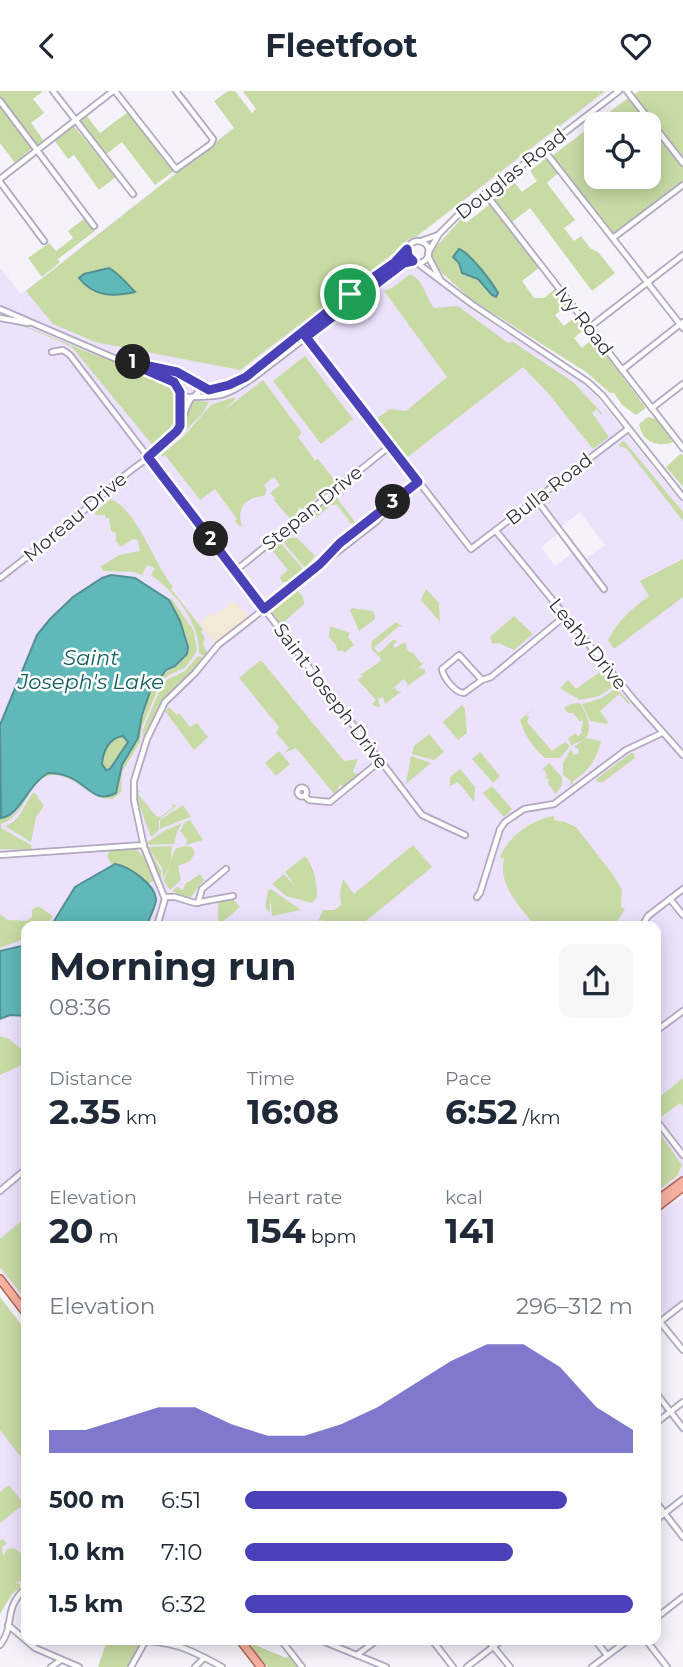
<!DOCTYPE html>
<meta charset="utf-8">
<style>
body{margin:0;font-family:Montserrat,sans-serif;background:#f6f6f7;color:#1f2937;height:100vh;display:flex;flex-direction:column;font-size:26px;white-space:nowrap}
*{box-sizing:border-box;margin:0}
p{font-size:23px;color:#747a83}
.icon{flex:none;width:38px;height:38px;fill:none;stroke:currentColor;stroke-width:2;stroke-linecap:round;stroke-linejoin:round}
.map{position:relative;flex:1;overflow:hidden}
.drawer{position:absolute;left:21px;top:830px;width:640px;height:724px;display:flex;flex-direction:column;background:#fff;border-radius:14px;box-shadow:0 4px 18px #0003}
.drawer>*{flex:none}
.fabs{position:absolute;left:584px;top:21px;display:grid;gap:14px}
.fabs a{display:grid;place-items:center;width:77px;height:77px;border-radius:14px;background:#fff;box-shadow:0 4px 18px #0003;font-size:35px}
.pin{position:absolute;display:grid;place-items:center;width:60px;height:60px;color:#fff;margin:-30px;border:4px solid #fff;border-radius:50%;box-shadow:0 2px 7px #0007}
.km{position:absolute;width:35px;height:35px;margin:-18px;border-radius:50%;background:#222;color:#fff;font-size:19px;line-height:35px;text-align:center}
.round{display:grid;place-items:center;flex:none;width:74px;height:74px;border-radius:14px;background:#f6f6f7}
.head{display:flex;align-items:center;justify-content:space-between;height:119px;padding:0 28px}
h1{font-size:38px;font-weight:700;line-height:52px}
.figures{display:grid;grid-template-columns:repeat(3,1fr);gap:10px;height:119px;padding:7px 28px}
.figures div{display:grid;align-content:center}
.figures b{font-size:35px;font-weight:700}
.figures small{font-size:19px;font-weight:400}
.figures p{font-size:19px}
.chart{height:196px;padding:14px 28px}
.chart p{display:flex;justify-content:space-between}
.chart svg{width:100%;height:126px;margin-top:7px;fill:#4a41b8;opacity:.7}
ul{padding:0 28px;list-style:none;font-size:23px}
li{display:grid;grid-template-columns:112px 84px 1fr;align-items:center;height:52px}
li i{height:18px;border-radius:9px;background:#4a41b8}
header{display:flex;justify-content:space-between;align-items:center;height:91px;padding:0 28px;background:#fff;font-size:32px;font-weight:700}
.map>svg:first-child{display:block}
</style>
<header><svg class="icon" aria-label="back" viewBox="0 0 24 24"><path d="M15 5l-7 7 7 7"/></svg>Fleetfoot<svg class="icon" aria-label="heart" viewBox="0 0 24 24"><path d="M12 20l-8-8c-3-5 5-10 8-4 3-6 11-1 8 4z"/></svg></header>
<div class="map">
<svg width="683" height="1576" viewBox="0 0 683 1576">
<rect width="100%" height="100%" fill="#f6f2fc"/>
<g fill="#ede2fc" fill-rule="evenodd">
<path d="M243,0H608L419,144L418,148L410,150L400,164L406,173L418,175L473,220L578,288L596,305L683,413V1085L656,1106V835H26V1213L0,1179V177L21,203L256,19ZM580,421L605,454L585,468L561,436ZM559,442L573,461L555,475L541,456Z"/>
<path d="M683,1106V1208L663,1223L656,1216V1123Z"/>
<path d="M0,1206L26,1241V1488L20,1493H15L0,1504Z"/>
</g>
<path fill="#f4e9d4" d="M234,510L249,526L214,552L199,532L211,522L214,525Z"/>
<g fill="#c8dba5" fill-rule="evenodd">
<path d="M0,0H43L33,8L44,22L31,32L44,50L36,54L0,6Z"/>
<path d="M228,0H235L252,22L256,18L243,0H605L417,145L408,148L402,156L240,279L95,251L53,233L26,200L234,37L214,10Z"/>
<path d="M639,0H683V68L634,4Z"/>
<path d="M628,7L649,33H597V86H649V33L683,76V89L615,141H611L552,65Z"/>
<path d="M0,16L32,57L15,72L0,52Z"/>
<path d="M128,21L174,80L155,94L122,51L105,64L80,31L86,24L100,42Z"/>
<path d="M73,34L116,86L99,99L74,64L68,68L54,49Z"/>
<path d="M546,67L558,82L547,92L575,129L564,137L574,150L581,145L590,157L598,161L615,182L592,200L530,117L512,131L494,108L515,92L522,101L537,90L530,80Z"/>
<path d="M490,113L539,177L522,190L534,207H544L555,198L567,214L555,224L564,235L576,225L586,237L574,247L582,257L593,247L646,317L636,324L622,314L614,302H610L586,281L472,209L434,175L431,165L432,160L461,128L466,132ZM468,163L498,201L492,204L479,188L464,184L457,170Z"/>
<path d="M85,127L95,140L58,168L60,171L42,186L28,167L49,152L56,160L73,147L68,140Z"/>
<path d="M410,183C424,189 425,206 434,217L458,215L508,252L513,251L573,291L602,322L601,324L597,318L592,322L609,346L593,358L548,302L523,276L405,368L376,328L390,318L406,320L447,286L384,200L392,197Z"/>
<path d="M0,229L26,235L90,262L169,290C179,300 180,328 172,340C168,347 160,351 154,356L72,256L31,238Z"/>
<path d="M305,265L353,328L321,353L273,290Z"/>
<path d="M263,289L302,342L298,346L314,368L313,370L318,368L336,391L303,418L298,416L299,422L291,429L274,409L275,407L270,402L280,394L274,386L264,394L267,399L264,405C246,406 236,417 242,435H239L235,430L237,428L215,398L200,409L165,364L162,366L161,364L183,346L211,314L234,306L235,309L223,320Z"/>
<path d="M195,310L209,311L202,323L175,350C185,338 182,318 195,310Z"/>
<path d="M648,326L656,328L673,351C658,357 642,351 639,333Z"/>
<path d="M623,350L625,351L683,421V430L626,357L618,355Z"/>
<path d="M680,363L683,364V396L666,376Z"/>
<path d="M333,402L355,431L356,434L348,431L349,429L337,414H331L316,427L312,423V420Z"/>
<path d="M111,408C137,419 155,474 173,496L171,498C183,513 193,526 203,539L201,541L205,547L203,553L208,563L207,565L199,563C200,531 176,502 151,484L155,477L147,474L142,484L134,481L103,480L101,475L119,464L140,460L138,449L133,448L121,456L116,450V442L111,440L109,427H105V424H95L96,420Z"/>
<path d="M288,447H297L315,465L305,477L284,452Z"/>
<path d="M278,449L304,479L287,491H282L280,486L288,479L272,459L269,460L267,457Z"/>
<path d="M683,468V506L614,558L608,549C618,529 632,518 649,505L640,490Z"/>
<path d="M296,498L303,506L304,513L283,532H280L271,519Z"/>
<path d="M426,498L439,512L440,531L421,509Z"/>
<path d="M171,507L194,540L197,560L185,577L169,584L161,591L142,636L140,651L122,681L121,701L113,708C86,709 77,683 52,684C29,686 26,726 1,733V737L31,754L32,759L0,758V727C3,726 8,726 11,725C22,719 29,693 48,682L69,686L92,703L101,706L112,704L118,698L122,674L138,648L142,624L150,601L160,586L175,575L188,556L180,530L169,509Z"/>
<path d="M352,517L373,520L375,528L359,540L350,519Z"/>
<path d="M514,525L533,543L514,559L501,553L492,552L490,546Z"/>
<path d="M396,531L403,536L399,535L374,557L379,562L394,548L397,551L393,554L395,557L405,551L408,560L413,562L421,572L425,571L412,582L419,577L425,578V582L406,596L408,593L404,588L391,599L395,597L398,601L402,600L385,613L383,606L378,608L380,616L374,615L372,613L376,609L358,589L364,584L359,585L382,569L371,557L372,550Z"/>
<path d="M330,535L350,542L348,546L354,554L344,562L343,559L337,560L336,554L329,546Z"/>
<path d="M198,565L205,567L166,606L143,647V639L163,591L185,580Z"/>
<path d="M261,569L344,670L358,668L353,681L360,684L340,701L342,693L339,695L336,705L296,657L284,662L289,657L276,642L279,636L239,587Z"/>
<path d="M591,569L614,595L599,605L580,609L560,597L568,589L576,598L600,581Z"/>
<path d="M616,597L630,612L628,613L619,603L600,620L608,631L607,633L590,630L582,613L602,607Z"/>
<path d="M580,612C587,623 595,642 582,650C578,651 575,652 572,655L568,648L575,642L578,645L582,642L581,639L583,631L582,629L580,631L573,622H568L564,617L570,613Z"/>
<path d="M462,614L465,618L467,642L458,649L443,631Z"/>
<path d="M169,616L177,624L179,622L190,636L197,632L208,646L194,659L165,620Z"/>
<path d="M535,616L527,624L529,626L527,631L552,660L565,651L570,655L560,667H545C533,657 524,643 520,629Z"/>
<path d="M429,643L444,661L434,669L412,663L414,655Z"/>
<path d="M123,645L128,650L110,679H106L102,673C103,660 109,648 123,645Z"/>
<path d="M586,647L601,650C597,668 588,681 573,690V693L570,694L571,690L563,684V672L571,658L574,664L578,663L579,658L574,656Z"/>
<path d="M279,660L290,673L276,685L265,672Z"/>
<path d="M480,661L500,685L493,692L472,668Z"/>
<path d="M631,662H634L635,667L603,691H597L596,688Z"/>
<path d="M411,665L431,672L406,693Z"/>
<path d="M549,672L562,686V694L556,703L548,693L549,688L545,687L547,685L544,679L541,680Z"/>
<path d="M460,678L475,696L474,711L458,691L450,695V686Z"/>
<path d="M492,695L512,718L504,726L483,702Z"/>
<path d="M137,699L140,700L138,703L156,725L161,726L173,716L172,713L176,714V715L159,729V739L151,746L137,708Z"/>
<path d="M34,701L44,715L36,726L31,751L5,735C22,730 23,713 34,701Z"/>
<path d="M183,714L191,726L160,738V729Z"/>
<path d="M554,725V729L565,731L576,736L614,785L622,799L621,816L625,818L614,835H535C519,814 498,795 504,768L500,766C508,746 532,728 554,725Z"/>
<path d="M190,729L203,749L186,754L187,749L180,740L185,731Z"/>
<path d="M182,732L177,741L174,753L149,754L148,751L162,741Z"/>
<path d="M413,754L432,776L360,835H316L325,827L318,831L323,819H334L341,814L340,801L343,788L354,803Z"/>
<path d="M172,755L171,770L163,789L162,777L149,757L161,780V791L147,756Z"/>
<path d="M184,755L192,756L195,762L190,770L178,775L181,789L170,799L164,790L175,758Z"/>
<path d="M136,758L145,767L155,789L148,793C139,784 125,772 112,774L107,765L110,759Z"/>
<path d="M305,765C314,775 317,791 317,806L312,812L286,805L272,793L284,783L296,796L285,781Z"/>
<path d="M200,783L204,789L191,806H185L172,800L177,796L183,799L185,793Z"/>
<path d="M271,798L301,819L272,825L270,804V822L265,816L268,800Z"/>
<path d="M233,808L240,816L218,835V810Z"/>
<path d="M38,815L53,825L46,835H26V847L0,857V823L8,829L26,830L32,826V819Z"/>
<path d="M0,945L9,948L26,962V972L0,984Z"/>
<path d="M683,987V1016L680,1012L661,1026L656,1021V1009Z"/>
<path d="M656,1037L682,1074L677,1085L656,1101Z"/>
<path d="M26,1126V1209L0,1176V1148Z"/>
<path d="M0,1206L26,1240V1367L23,1369L0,1339Z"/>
<path d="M9,1394L24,1413L0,1432V1401Z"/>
<path d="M3,1448L7,1453L2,1456L3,1465L7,1458L14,1457L26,1466V1487L16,1492L20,1493V1497L12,1503L0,1523V1450Z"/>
<path d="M107,1549L144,1551L128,1576H98Z"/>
<path d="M246,1550L286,1567L289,1565L297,1576H268Z"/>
</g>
<g fill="#60b8b9" stroke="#539093" stroke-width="2" fill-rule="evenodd">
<path d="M459,158C469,161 492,191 498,202L496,206L492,204L478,188L462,182L459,172L453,166Z"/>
<path d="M109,177C118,182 127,192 135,201C113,206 94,206 79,187L84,183Z"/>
<path d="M111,484L135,487L169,509L180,530L188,556L187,563L175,575L166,579L150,601L142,624L138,647L122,674L116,702C97,712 90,698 75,689C67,684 57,682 48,682C27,694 20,725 1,727L0,634L37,544L50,528L73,506L102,487ZM123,645L128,651L110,678L106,679L102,673C103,660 109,647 123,645Z"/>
<path d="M115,773C128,775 155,793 156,808C156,816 149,826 147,835H51L75,796Z"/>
<path d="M26,854V925L10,924L0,928V860Z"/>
</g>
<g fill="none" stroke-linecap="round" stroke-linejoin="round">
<defs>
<g id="minor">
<path d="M53,0L133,103"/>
<path d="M115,0L176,78L211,53L213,48L176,0"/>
<path d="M627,0L683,72"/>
<path d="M0,10L94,135"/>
<path d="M543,58L683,237"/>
<path d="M0,88L113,0"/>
<path d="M0,91L44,150"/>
<path d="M485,102L683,357"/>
<path d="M613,147L683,94"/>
<path d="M421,150L438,144"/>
<circle cx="418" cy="161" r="11"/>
<path d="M428,162L439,143L461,121L619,0"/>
<path d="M428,165L440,188"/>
<path d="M416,171L473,214L588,291L602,304L683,406"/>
<path d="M0,218L114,267L177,281L191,287"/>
<path d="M0,227L28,232"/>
<path d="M590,236L683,164"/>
<path d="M302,240L471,458L628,338"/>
<path d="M52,261L63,259L70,264L422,724L465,744"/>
<path d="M129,272L172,288L178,298"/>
<path d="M622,279L683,231"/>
<path d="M198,293C214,303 231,294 246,286L350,203L394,172L407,158"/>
<path d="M193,306L198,302V293L192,287C184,286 179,291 179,299L186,306C219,306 224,307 253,287L398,176L407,171L413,170"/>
<path d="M652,317L683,293"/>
<path d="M179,335L180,302"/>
<path d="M536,408L604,498"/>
<path d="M496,440L635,610L683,664"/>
<path d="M327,466L340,452L418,391"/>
<path d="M235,480L390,355"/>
<path d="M0,487C43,454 84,420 124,385C140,371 161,361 174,345C184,333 183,318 192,306"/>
<path d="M482,589L459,564L442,578C443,586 455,602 464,602L482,589L491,586L565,525"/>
<circle cx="302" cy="701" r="4.5"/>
<path d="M305,705L309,709L330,711L380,670"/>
<path d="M0,764L144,754"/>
<path d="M165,806H175L195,812L233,805"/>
<path d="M477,806L480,802L500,738L505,731L524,718L554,713L626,659L662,642"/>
<path d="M670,808L683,824"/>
<path d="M198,812L202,798L226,778"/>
<path d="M157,835L165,808L144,756L134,709V690L147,648L165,611L195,582L218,554L377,430L397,407"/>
<path d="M642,835L648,825L683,798"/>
<path d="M656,940L683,920"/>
<path d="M656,1029L683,1064"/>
<path d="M0,1100L26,1078"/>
<path d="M656,1226L683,1259"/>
<path d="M656,1234L683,1213"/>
<path d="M656,1302L683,1337"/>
<path d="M656,1332L683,1311"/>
<path d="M656,1411L683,1446"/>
<path d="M656,1429L683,1408"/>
<path d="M656,1527L683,1506"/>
<path d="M8,1534L35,1557L79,1576"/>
<path d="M133,1549C174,1551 186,1556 222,1576"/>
<path d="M281,1549L302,1576"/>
<path d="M320,1549L386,1576"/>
<path d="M432,1549L453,1576"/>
<path d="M488,1549L510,1576"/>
<path d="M595,1549L607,1564"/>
<path d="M646,1549L667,1576"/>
<path d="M0,1554C16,1534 2,1518 26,1497"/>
<path d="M357,1564L377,1549"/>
<path d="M51,1576L61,1569"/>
<path d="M131,1576L146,1549"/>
<path d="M195,1576L204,1567"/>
<path d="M467,1576L502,1549"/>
<path d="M592,1576L628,1549"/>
</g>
<g id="major">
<path d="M656,1110L683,1090"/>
<path d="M656,1117L683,1096"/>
<path d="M0,1188L26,1222"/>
<path d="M240,1549L261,1576"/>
</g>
</defs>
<use href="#minor" stroke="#b2a8c0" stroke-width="8"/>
<use href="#major" stroke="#b16354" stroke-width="10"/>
<use href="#minor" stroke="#fff" stroke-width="4.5"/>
<use href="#major" stroke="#f8b1a1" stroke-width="7"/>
</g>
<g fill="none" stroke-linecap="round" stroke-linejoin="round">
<defs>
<path id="route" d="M407,158L408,165L413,170L404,172L306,246L418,391L340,452L320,473L264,518L148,366L177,340L180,335V301L174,291L125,270L177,281L209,299L229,294L246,286L350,203L394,172Z"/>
</defs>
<use href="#route" stroke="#fff" stroke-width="14"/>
<use href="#route" stroke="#4a41b8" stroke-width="9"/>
</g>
<g text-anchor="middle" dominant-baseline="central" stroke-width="5" stroke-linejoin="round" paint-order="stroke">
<g font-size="19" fill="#36323b" stroke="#fff">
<text transform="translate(511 83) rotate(-38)">Douglas Road</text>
<text transform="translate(584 230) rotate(52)">Ivy Road</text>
<text transform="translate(549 398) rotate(-38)">Bulla Road</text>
<text transform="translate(312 417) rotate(-39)">Stepan Drive</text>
<text transform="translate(75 426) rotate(-40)">Moreau Drive</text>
<text transform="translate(588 553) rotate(51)">Leahy Drive</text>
<text transform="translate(331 605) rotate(53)">Saint Joseph Drive</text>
</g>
<g font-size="21" font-style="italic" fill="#155f60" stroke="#fff">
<text x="91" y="566">Saint<tspan x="91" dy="24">Joseph's Lake</tspan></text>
</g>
</g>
</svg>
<div class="fabs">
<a><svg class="icon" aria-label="locate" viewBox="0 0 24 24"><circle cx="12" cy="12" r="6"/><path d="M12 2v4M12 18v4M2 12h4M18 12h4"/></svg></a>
</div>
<div class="pin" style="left:350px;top:203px;background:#1e9e55"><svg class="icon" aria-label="arrive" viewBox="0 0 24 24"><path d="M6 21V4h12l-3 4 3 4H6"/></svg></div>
<b class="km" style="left:133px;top:271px">1</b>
<b class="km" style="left:211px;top:448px">2</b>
<b class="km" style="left:393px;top:411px">3</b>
<section class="drawer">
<div class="head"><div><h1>Morning run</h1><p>08:36</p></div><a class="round"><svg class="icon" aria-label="share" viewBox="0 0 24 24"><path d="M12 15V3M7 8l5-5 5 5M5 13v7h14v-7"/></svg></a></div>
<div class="figures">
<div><p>Distance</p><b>2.35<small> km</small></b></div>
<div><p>Time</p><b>16:08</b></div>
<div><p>Pace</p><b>6:52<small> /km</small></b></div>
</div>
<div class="figures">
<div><p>Elevation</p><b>20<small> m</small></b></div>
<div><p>Heart rate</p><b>154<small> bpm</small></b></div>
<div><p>kcal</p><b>141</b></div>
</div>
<div class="chart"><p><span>Elevation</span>296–312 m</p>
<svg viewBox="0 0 160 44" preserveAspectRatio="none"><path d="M0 44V36L10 36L20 32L30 28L40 28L50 34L60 38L70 38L80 34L90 28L100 20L110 12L120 6L130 6L140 14L150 28L160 36V44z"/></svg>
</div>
<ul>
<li><b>500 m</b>6:51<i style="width:83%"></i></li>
<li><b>1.0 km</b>7:10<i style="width:69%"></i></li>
<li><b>1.5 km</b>6:32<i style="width:100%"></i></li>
</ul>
</section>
</div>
